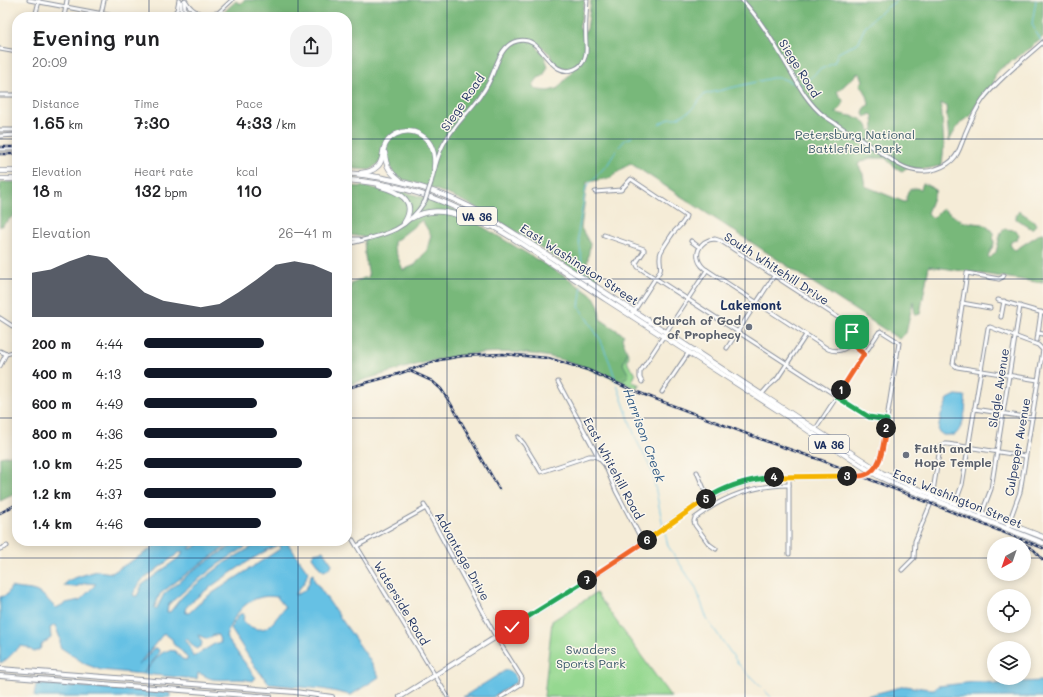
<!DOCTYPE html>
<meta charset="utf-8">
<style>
body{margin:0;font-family:Mali,sans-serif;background:#f2f2f2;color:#202124;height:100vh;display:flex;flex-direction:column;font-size:15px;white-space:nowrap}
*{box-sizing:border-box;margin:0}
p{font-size:13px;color:#757577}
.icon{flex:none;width:22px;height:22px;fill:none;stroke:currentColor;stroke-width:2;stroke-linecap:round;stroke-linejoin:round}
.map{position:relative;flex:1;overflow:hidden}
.side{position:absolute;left:12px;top:12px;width:340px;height:534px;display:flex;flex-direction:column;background:#fff;border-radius:16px;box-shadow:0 2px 10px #0003}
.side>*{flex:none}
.needle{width:26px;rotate:220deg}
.controls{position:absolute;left:987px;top:537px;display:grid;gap:8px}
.controls a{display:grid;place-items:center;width:44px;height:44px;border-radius:50%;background:#fff;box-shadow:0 2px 10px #0003;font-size:20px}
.pin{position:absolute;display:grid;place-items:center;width:34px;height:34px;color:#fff;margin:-17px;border-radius:8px;box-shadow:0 2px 6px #0006}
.km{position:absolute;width:20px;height:20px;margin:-10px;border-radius:50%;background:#222;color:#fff;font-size:11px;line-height:20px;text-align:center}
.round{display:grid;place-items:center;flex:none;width:42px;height:42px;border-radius:16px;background:#f2f2f2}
.headline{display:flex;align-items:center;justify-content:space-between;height:68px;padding:0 20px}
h1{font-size:22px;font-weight:600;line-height:30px}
.stats{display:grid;grid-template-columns:repeat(3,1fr);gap:6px;height:68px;padding:4px 20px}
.stats div{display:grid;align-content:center}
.stats b{font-size:17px;font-weight:600}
.stats small{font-size:11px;font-weight:400}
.stats p{font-size:11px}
.chart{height:112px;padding:8px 20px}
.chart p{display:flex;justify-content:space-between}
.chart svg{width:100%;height:72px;margin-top:4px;fill:#111827;opacity:.7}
ul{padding:0 20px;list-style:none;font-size:13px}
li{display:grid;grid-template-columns:64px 48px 1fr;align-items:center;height:30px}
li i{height:10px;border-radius:5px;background:#111827}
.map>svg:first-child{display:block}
</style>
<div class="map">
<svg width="1043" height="697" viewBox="0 0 1043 697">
<rect width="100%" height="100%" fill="#fbf7ec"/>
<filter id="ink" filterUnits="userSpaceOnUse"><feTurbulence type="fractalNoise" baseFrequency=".025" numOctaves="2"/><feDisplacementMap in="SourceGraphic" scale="8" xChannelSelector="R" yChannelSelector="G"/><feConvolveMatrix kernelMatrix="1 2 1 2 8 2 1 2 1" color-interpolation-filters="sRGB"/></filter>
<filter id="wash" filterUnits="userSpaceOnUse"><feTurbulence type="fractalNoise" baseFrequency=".012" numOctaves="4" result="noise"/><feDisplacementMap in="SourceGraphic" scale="16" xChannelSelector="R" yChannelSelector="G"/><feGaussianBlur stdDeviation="0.9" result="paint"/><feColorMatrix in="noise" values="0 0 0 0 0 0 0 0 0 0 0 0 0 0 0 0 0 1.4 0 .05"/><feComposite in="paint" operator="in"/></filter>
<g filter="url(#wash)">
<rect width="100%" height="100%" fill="#f5ecd7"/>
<g fill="#95d890" stroke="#588477">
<path d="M627,351L629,356C625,363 630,368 636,373L632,382L641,385H637L638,389L622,382L627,377L623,364L626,356Z"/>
<path d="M596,593L671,697H544L552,621Z"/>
</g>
<g fill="#78b87a" stroke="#4a746c" fill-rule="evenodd">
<path d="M244,0H585L579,28L584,32L587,30L591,0H1043V37L1038,42H1035L1032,47L1000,69L995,75L993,85L975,107L970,117C960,119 954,133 949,141L946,106L941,103L944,145L942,165C930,169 920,170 908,167L902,171L896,168L885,158H870L860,162L858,165L863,174L865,186L904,202L907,201L906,198L909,190L915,188L921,189L923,183L936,190L927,213L933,218L940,211L943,209L963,222L983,224L990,229L993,233L994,244L988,256L990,258L996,252L1001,232L1005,229L1016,230L1019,235L1017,240L1012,241L1010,244L1012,248L1015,250L1043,232V283L929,266L920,314L915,315L913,301L906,333L899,339L630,163L610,178L587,182L581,228L590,244L587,265L589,271L596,275L597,278L594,282L477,208C451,194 425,185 397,178L392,171L386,154L379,163L370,170L347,168V17H221L224,12L236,1L240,4ZM538,45L541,46L551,55C553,67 562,69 572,68V72L557,89L548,91L538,90L534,88L533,85L538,78L543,76L548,66L544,55L537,47ZM858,73L861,75L863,81L860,84C865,91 868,95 869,105L865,107L863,114L865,117L871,114L873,116L874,129L872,131L869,130C863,113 849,118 835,112L840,109L844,102L837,92Z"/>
<path d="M0,182H17V213L0,227Z"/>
<path d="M347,186L366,187L401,193L400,191H402L432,200L471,216L473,221L569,279L594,297L599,306L600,319L624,335L622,338L627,351L626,356L623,364L629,375L622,382C599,373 575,362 550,357C479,342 414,365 347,385V305L349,302L351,284L364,278H367L369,276L365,256L364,237L350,235C345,228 350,224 351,216L347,212ZM422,220L431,235L427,250L415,265L403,270L394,248V242Z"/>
<path d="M1019,211L1034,221L1036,225L1032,229L1016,219V216Z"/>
<path d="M17,454V493L0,501V457Z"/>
</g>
<g fill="#66c1e4" stroke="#4078a1" fill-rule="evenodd">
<path d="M956,395L965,396C967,407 964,427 955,435H943L938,431L941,415L948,399Z"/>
<path d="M153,541H199L189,548L191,549L204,541H235L194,568L165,590L160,594L154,608L156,610L164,594L195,569L239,541H255L217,565L190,586L168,605L167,612H170L181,598L193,587L226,562L262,541H286L308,572L305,581L295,595C306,592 309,586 311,575L313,574L314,580L319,587L369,659L379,677L351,695L323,689L269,684L254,665L231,629L234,622L240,614H244L243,622C265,638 271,625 285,607L277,597C250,592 233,613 226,637L256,678L252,681C239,677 226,681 212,679C207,678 203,674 198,673L197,679L101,670L85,664L60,647V638L55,625L50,628L51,638L42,644L40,649L34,652L27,647L21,646C13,651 10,659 0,663V597L7,595L11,587C20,590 31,588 39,593C46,596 51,604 56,608L66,603L80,600L96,584L86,583L75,587L64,586L67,581L80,576L97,571L112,573L151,549L154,545L152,543ZM278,545L281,546L280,549L205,598L189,613H186L185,609C192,597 263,550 278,545ZM183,551L181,556L142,585L137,596H134L133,594L141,581L180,552ZM164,633L172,639L174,645L179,648L188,659L186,660L182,659L175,651C159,647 154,665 143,673L158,655L159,650L157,648H154L143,661L138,665ZM198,635L207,639L214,635H218L221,643H216L193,657L190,647L184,640L187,639L196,649L201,646L202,643Z"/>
<path d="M323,551L332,564L330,568L324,571L320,568L312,557L314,553Z"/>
<path d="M506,670H508C513,672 517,677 516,682L493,697H463Z"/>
<path d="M1043,681V697H850H862L905,686L930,689H934L938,686L975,682H987L997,684L1017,682Z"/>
<path d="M41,684L157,692L170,693V697H38L34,696L36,685Z"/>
</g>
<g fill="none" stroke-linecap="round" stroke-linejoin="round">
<g stroke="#66c1e4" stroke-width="1">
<path d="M1035,30L1032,24L1036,0"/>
<path d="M1036,32L1043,44"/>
<path d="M801,84L806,82L819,70L834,63L838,53L859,42C864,20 881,13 897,0"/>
<path d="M659,124L670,118H677L690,111L705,94L718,91L772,78H781L798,85"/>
<path d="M584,276L578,233L586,187L608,164L617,149L625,140L632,137"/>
<path d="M582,285L579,307L600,339L610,363L616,381"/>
<path d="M617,385L636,439L652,471L663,526"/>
<path d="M664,529L668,546L696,588L707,619L740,666L771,697"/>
</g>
</g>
</g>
<g filter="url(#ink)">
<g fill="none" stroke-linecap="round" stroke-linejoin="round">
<defs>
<g id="minor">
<path d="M29,0L119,17"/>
<path d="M185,0C194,15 202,15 218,13"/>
<path d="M742,0C762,21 776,47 791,72C800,88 809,104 824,116L898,164C910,171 922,174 936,169C956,163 959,152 965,134C970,122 975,110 983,99C1000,77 1023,60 1043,42"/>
<path d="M184,1L186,17"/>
<path d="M181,2V17"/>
<path d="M101,14L104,0"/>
<path d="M35,17L39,1"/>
<path d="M64,17L67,0"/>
<path d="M171,17L177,10L179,0"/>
<path d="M212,17L218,13L232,0"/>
<path d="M0,49L17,52"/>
<path d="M0,95H17"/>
<path d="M0,130H17"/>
<path d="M0,136L17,135"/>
<path d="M0,149H17"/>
<path d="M431,183C434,170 437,157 443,145C454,123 476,107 488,84C496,70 499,45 517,41C538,36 543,59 558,68C568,74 582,69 585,57C587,53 586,47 586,42C585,28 586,14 587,0"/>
<path d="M595,192L621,190L631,179L686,216C684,224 678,227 673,233C669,239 664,246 661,252C658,258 662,265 660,271L631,316"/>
<path d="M604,235L644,249V251L636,263L638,267L869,417L887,421"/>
<path d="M347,239H359"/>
<path d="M715,239L721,241L845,322C861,336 847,357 828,349L704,268C692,257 698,240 715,239Z"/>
<path d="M691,241L699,247"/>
<path d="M347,244C382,235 404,234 425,201"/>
<path d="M17,268L15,273L17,276"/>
<path d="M1004,275L1003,277L999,279L967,273L953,364L957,367L1038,380"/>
<path d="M998,300L1043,313"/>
<path d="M962,303L990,308"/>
<path d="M1041,312L1038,333L1043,334"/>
<path d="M1001,317L1004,301"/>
<path d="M0,318L17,329"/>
<path d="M1037,340L1038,333"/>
<path d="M850,343L864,355"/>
<path d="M727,348L774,276"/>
<path d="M0,351L6,354L17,351"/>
<path d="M0,366L6,354"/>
<path d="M558,382L599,458L605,465L616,491L643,542"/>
<path d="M642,382L640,378V372L707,270"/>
<path d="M662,392L689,352"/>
<path d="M761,395L768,387L777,379L806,335"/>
<path d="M974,409L1032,418"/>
<path d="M815,430L879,332L881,331L897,341L899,343L882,450L879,460L874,468"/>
<path d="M518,437L524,444L541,472L589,456H593L599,458"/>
<path d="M697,472L705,491L709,497"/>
<path d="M955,504L962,485L987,334L988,328L990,327L1038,345L1043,350L1020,492L1008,525"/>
<path d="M424,505L496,637L522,678L521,684L501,697"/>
<path d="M980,518L991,489L1020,306"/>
<path d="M353,540L448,697"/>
<path d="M357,546L426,508"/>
<path d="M0,549L7,546"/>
<path d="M716,549L709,544L695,525L694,521L695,518C724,496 754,485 789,485"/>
<path d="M789,554V477"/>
<path d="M902,570L914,558L915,541L931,503L940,448C943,442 949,444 954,445L1025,456"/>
</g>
<g id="major">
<path d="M0,669L295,692L332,697"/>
<path d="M0,676L270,697"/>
<path d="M400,697L594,576L684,514L722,491L736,485L762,478L781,477L860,476L866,475L872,470"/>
</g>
<g id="highway">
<path d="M385,153C385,166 391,173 400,180"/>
<path d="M0,171H17"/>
<path d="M347,173C390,177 431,187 470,207C488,216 504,227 520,237L882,473L916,488L1043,537"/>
<path d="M361,173C368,172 373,171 378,166C383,161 382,155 384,148C388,136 401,129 414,132C422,134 429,140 432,148C435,155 435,162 434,169"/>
<path d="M0,179H17"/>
<path d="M347,180C453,186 522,246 607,300C667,339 727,377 787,416C818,437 848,458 880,477L897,485L1043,543"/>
<path d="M379,186C397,191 419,200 404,223"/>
<path d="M412,218C437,203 465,217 490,227"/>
</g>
</defs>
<use href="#minor" stroke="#888e9a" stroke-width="5"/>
<use href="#major" stroke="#888e9a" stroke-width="6"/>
<use href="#highway" stroke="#888e9a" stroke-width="6"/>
<use href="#minor" stroke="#fff" stroke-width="3"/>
<use href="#major" stroke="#fff" stroke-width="4"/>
<use href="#highway" stroke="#fff" stroke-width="4.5"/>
<defs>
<g id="rail">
<path d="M0,147H17"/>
<path d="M0,154H17"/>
<path d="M408,370L432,381L441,389L451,404L499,489"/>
<path d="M347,388L395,375L439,360L462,356L503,354L548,358L588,370L632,390L771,443L821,460L1043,548"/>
<path d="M0,513L17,504"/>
<path d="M1026,545L1034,550L1043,560"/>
</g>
</defs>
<use href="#rail" stroke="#1b2f5e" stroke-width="2.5"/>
<use href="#rail" stroke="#fbf7ec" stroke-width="1" stroke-dasharray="3" stroke-linecap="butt"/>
<defs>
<path id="minor-bridge" d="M425,201L431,183"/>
</defs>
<use href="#minor-bridge" stroke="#888e9a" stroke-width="5" stroke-linecap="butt"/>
<use href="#minor-bridge" stroke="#fff" stroke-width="3"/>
</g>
</g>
<g fill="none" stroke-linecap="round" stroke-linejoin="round" filter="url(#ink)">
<defs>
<path id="split-1" d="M841,390L864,354L850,343L852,337V332"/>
<path id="split-2" d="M841,390L837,397L869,417L887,420L886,428"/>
<path id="split-3" d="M847,476C853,476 860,477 865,475C883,469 883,443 886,428"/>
<path id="split-4" d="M774,477L847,476"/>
<path id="split-5" d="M706,499C726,486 751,479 774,477"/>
<path id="split-6" d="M647,540L706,499"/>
<path id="split-7" d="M587,580L647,540"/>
<path id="split-8" d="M526,618L587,580"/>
<path id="split-9" d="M512,627L526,618"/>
</defs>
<use href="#split-1" stroke="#fff" stroke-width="8"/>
<use href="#split-2" stroke="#fff" stroke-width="8"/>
<use href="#split-3" stroke="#fff" stroke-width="8"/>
<use href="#split-4" stroke="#fff" stroke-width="8"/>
<use href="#split-5" stroke="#fff" stroke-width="8"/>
<use href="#split-6" stroke="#fff" stroke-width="8"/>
<use href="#split-7" stroke="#fff" stroke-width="8"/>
<use href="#split-8" stroke="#fff" stroke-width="8"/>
<use href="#split-9" stroke="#fff" stroke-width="8"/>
<use href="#split-1" stroke="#f0652b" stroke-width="5"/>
<use href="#split-2" stroke="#22a559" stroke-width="5"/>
<use href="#split-3" stroke="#f0652b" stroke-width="5"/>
<use href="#split-4" stroke="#f5b400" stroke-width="5"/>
<use href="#split-5" stroke="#22a559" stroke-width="5"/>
<use href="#split-6" stroke="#f5b400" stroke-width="5"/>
<use href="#split-7" stroke="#f0652b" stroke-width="5"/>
<use href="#split-8" stroke="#22a559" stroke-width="5"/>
<use href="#split-9" stroke="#f5b400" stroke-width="5"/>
</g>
<path fill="none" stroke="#1b2f5e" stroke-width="1" stroke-opacity="0.55" d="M149,0V17M298,0V17M447,0V697M596,0V697M745,0V697M894,0V697M0,139H17M347,139H1043M0,279H17M347,279H1043M0,418H17M347,418H1043M149,541V697M298,541V697M0,558H994M1024,558H1043"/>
<g fill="#6b7280" stroke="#fbf7ec" stroke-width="1.5">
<circle cx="749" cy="327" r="4"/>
<circle cx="906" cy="455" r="4"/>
</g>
<g text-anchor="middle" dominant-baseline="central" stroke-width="3" stroke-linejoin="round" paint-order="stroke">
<g fill="#fbf7ec" stroke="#5e6b89" stroke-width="1">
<rect x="457" y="207" width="40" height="18" rx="3"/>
<rect x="809" y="435" width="40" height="18" rx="3"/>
</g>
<g font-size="11" font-weight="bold" fill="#1b2f5e">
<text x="477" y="216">VA 36</text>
<text x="829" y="444">VA 36</text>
</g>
<g font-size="12" fill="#1b2f5e" stroke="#fbf7ec">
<text transform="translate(800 68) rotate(58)">Siege Road</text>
<text transform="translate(462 102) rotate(-55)">Siege Road</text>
<text transform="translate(580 264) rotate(33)">East Washington Street</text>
<text transform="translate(777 268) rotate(33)">South Whitehill Drive</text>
<text transform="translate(998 388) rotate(-81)">Slagle Avenue</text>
<text transform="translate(1017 447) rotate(-80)">Culpeper Avenue</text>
<text transform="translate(614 468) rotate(62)">East Whitehill Road</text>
<text transform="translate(958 498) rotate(22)">East Washington Street</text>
<text transform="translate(463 556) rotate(61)">Advantage Drive</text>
<text transform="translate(402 603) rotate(59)">Waterside Road</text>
</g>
<g font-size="12" fill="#3a596a" stroke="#fbf7ec">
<text x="855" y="134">Petersburg National<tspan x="855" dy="14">Battlefield Park</tspan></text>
<text x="591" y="649">Swaders<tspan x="591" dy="14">Sports Park</tspan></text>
</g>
<g font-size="12" font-weight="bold" fill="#5b616d" stroke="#fbf7ec" text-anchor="end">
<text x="741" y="320">Church of God<tspan x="741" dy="14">of Prophecy</tspan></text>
<text x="914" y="448" text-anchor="start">Faith and<tspan x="914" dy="14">Hope Temple</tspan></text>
</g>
<g font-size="13" font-weight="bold" fill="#1b2f5e" stroke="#fbf7ec">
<text x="751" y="304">Lakemont</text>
</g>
<g font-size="13" font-style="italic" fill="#325b86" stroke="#fbf7ec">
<text transform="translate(645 435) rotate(70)">Harrison Creek</text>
</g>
</g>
</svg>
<div class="controls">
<a><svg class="needle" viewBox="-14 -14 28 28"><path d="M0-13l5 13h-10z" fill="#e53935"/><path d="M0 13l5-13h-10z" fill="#757577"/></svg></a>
<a><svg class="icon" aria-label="locate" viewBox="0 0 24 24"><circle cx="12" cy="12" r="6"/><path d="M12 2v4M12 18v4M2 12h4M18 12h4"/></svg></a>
<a><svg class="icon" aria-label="layers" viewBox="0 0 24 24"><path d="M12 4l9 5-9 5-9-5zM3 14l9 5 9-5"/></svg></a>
</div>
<div class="pin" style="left:852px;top:332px;background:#1e9e55"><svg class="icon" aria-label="arrive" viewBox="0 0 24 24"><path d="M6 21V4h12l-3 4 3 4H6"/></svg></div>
<div class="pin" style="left:512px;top:627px;background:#d93025"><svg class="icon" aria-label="check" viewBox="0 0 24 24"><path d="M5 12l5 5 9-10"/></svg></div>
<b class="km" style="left:841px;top:390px">1</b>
<b class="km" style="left:886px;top:428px">2</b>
<b class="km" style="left:847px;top:476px">3</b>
<b class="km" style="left:774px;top:477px">4</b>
<b class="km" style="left:706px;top:499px">5</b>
<b class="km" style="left:647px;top:540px">6</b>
<b class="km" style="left:587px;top:580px">7</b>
<section class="side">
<div class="headline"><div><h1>Evening run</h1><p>20:09</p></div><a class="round"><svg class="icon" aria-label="share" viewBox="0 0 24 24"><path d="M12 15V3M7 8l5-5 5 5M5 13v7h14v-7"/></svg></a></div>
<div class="stats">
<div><p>Distance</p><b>1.65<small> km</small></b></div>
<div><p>Time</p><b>7:30</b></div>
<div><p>Pace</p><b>4:33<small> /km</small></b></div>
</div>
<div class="stats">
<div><p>Elevation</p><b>18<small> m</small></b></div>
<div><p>Heart rate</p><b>132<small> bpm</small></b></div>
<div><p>kcal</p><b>110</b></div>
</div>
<div class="chart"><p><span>Elevation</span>26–41 m</p>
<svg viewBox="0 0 160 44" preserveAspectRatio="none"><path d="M0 44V17L10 15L20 10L30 6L40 8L50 19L60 29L70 34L80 36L90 38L100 36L110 29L120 21L130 12L140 10L150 12L160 17V44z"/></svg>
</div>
<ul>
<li><b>200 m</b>4:44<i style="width:64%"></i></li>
<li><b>400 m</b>4:13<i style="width:100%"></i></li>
<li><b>600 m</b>4:49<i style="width:60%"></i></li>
<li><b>800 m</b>4:36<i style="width:71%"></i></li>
<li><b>1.0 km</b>4:25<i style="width:84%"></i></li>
<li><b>1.2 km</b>4:37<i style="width:70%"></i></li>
<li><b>1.4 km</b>4:46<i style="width:62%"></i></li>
</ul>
</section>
</div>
